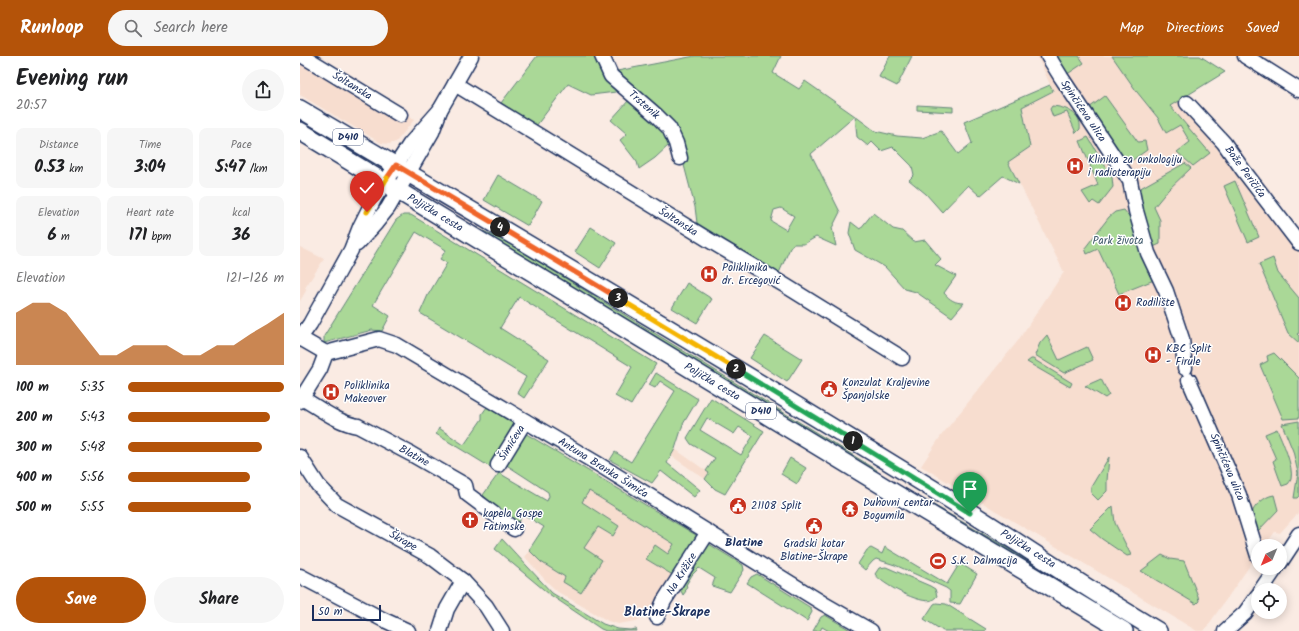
<!DOCTYPE html>
<meta charset="utf-8">
<style>
body{margin:0;font-family:Kalam,sans-serif;background:#f6f6f6;color:#202124;height:100vh;display:flex;flex-direction:column;font-size:15px;white-space:nowrap}
*{box-sizing:border-box;margin:0}
p{font-size:13px;color:#757577}
.icon{flex:none;width:22px;height:22px;fill:none;stroke:currentColor;stroke-width:2;stroke-linecap:round;stroke-linejoin:round}
.map{position:relative;flex:1;overflow:hidden}
.sheet{display:flex;flex-direction:column;background:#fff;width:300px}
.sheet>*{flex:none}
.needle{width:26px;rotate:224deg}
.tools{position:absolute;left:951px;top:483px;display:grid;gap:8px}
.tools a{display:grid;place-items:center;width:36px;height:36px;border-radius:50%;background:#fff;box-shadow:0 2px 10px #0003;font-size:20px}
.scale{position:absolute;left:12px;bottom:10px;width:69px;box-sizing:border-box;padding-left:4px;border:2px solid #1b2f5e;border-top:0;font-size:11px;line-height:14px;white-space:nowrap;color:#1b2f5e;-webkit-text-stroke:3px #fff;paint-order:stroke}
.pin{position:absolute;display:grid;place-items:center;width:34px;height:34px;color:#fff;margin:-41px -17px;border-radius:50% 50% 50% 0;rotate:-45deg;box-shadow:0 0 4px #0007}
.pin .icon{rotate:45deg}
.km{position:absolute;width:20px;height:20px;margin:-10px;border-radius:50%;background:#222;color:#fff;font-size:11px;line-height:20px;text-align:center}
.round{display:grid;place-items:center;flex:none;width:42px;height:42px;border-radius:21px;background:#f6f6f6}
.head{display:flex;align-items:center;justify-content:space-between;height:68px;padding:0 16px}
h1{font-size:22px;font-weight:700;line-height:30px}
.figures{display:grid;grid-template-columns:repeat(3,1fr);gap:6px;height:68px;padding:4px 16px}
.figures div{display:grid;align-content:center;border-radius:8px;background:#f6f6f6;text-align:center}
.figures b{font-size:17px;font-weight:700}
.figures small{font-size:11px;font-weight:400}
.figures p{font-size:11px}
.chart{height:112px;padding:8px 16px}
.chart p{display:flex;justify-content:space-between}
.chart svg{width:100%;height:72px;margin-top:4px;fill:#b45309;opacity:.7}
.primary-button{display:flex;gap:8px;margin-top:auto;padding:8px 16px}
.primary-button a{flex:1;height:46px;border-radius:24px;background:#b45309;color:#fff;font-size:16px;font-weight:700;line-height:46px;text-align:center}
.primary-button a+a{background:#f6f6f6;color:#202124}
ul{padding:0 16px;list-style:none;font-size:13px}
li{display:grid;grid-template-columns:64px 48px 1fr;align-items:center;height:30px}
li i{height:10px;border-radius:5px;background:#b45309}
header{display:flex;align-items:center;gap:24px;box-sizing:border-box;height:56px;padding:0 20px;background:#b45309;color:#fff}
header strong{font-size:19px}
nav{display:flex;gap:22px;margin-inline-start:auto;font-size:14px}
.search{width:280px;height:36px;background:#f6f6f6;display:flex;align-items:center;gap:10px;box-sizing:border-box;padding:0 14px;border-radius:22px;color:#757577;font-size:15px}
main{display:flex;flex:1;min-height:0}
.map>svg:first-child{display:block}
</style>
<header>
<strong>Runloop</strong>
<div class="search"><svg class="icon" aria-label="search" viewBox="0 0 24 24"><circle cx="10" cy="10" r="6"/><path d="M15 15l6 6"/></svg>Search here</div>
<nav><a>Map</a><a>Directions</a><a>Saved</a></nav>
</header>
<main>
<section class="sheet">
<div class="head"><div><h1>Evening run</h1><p>20:57</p></div><a class="round"><svg class="icon" aria-label="share" viewBox="0 0 24 24"><path d="M12 15V3M7 8l5-5 5 5M5 13v7h14v-7"/></svg></a></div>
<div class="figures">
<div><p>Distance</p><b>0.53<small> km</small></b></div>
<div><p>Time</p><b>3:04</b></div>
<div><p>Pace</p><b>5:47<small> /km</small></b></div>
</div>
<div class="figures">
<div><p>Elevation</p><b>6<small> m</small></b></div>
<div><p>Heart rate</p><b>171<small> bpm</small></b></div>
<div><p>kcal</p><b>36</b></div>
</div>
<div class="chart"><p><span>Elevation</span>121–126 m</p>
<svg viewBox="0 0 160 44" preserveAspectRatio="none"><path d="M0 44V12L10 6L20 6L30 12L40 25L50 38L60 38L70 32L80 32L90 32L100 38L110 38L120 32L130 32L140 25L150 19L160 12V44z"/></svg>
</div>
<ul>
<li><b>100 m</b>5:35<i style="width:100%"></i></li>
<li><b>200 m</b>5:43<i style="width:91%"></i></li>
<li><b>300 m</b>5:48<i style="width:86%"></i></li>
<li><b>400 m</b>5:56<i style="width:78%"></i></li>
<li><b>500 m</b>5:55<i style="width:79%"></i></li>
</ul>
<div class="primary-button"><a>Save</a><a>Share</a></div>
</section>
<div class="map">
<svg width="999" height="575" viewBox="0 0 999 575">
<rect width="100%" height="100%" fill="#faebe3"/>
<filter id="ink" filterUnits="userSpaceOnUse"><feTurbulence type="fractalNoise" baseFrequency=".025" numOctaves="2"/><feDisplacementMap in="SourceGraphic" scale="8" xChannelSelector="R" yChannelSelector="G"/><feConvolveMatrix kernelMatrix="1 2 1 2 8 2 1 2 1" color-interpolation-filters="sRGB"/></filter>
<g filter="url(#ink)">
<g fill="#f7ddcf">
<path d="M0,0H19L3,8L102,68L108,60L114,64L96,86L89,88L81,87L0,39Z"/>
<path d="M737,0H846L895,65L999,192V456L980,477L975,476L964,490H958V498L904,575H897L621,410L641,380L717,286L764,216L708,105L730,91L722,51L753,35Z"/>
<path d="M0,191L24,203L5,232L7,233L0,245Z"/>
<path d="M375,393L409,417L405,423L370,399Z"/>
<path d="M278,414L395,485L353,554L336,565L318,568L308,565L258,536L246,525L225,501Z"/>
</g>
<g fill="#aad897" stroke="#62847a" fill-rule="evenodd">
<path d="M237,0H295L316,36L291,39L268,28L236,70L201,47Z"/>
<path d="M395,0H481L473,17L499,33L505,25L555,60L575,75L597,80L622,82L641,75L658,98L672,87L664,66L750,29L753,35L722,51L730,91L708,106L719,128L703,120L680,140L668,129L642,156L626,138L609,124L614,119L612,110L593,91L581,95L572,86L568,90L557,81L555,60L511,98L540,156L532,172L536,190L516,181L504,188H493L490,192L479,217L397,167L395,151L375,75L312,16ZM481,152L494,160L486,174L471,165L474,154Z"/>
<path d="M590,0H612L597,30L579,21Z"/>
<path d="M752,0H779L784,7L763,21Z"/>
<path d="M812,0H900L925,16L870,50L910,97L893,110L877,96L890,86L880,69L866,77L858,62L837,36Z"/>
<path d="M805,40L838,86L845,85L847,94L824,110L785,55Z"/>
<path d="M329,44L352,62L365,76L369,89L355,102L339,113L337,106L320,84L327,78L311,64Z"/>
<path d="M617,49L653,51V56L617,54Z"/>
<path d="M752,50C765,51 782,57 780,73L776,77L767,56L753,61L750,53Z"/>
<path d="M788,81L812,121L813,131L799,149L793,145L790,148L782,136L798,129L780,85Z"/>
<path d="M885,107L891,112L868,134L854,151L860,164V188L851,192L837,134Z"/>
<path d="M198,119L242,145L228,170L184,144Z"/>
<path d="M935,125L959,181L948,186L924,130Z"/>
<path d="M126,143L173,170L208,187L577,414L575,418Z"/>
<path d="M824,154L832,164L854,224L819,238L798,193L787,198L785,192L809,161L815,156Z"/>
<path d="M573,157L593,173L602,175L614,186L625,184L641,203L635,209L656,220L644,237C650,244 655,247 664,247L652,261L616,236L605,233L585,211L555,194L549,177L551,166L560,173Z"/>
<path d="M103,159H111L136,174L356,308L331,349L315,340L332,311L219,241L200,272L249,303L224,342L217,337L226,321L120,257L128,239L147,207L140,203L146,194L116,176L73,249L90,260L82,275L72,274L24,287V280L96,164Z"/>
<path d="M291,171L316,187L300,212L275,196Z"/>
<path d="M973,202L978,217L999,242V277L997,278L999,280V287L988,277L959,208Z"/>
<path d="M387,227L412,243L397,267L372,252Z"/>
<path d="M747,279L759,304L787,291L793,304L764,317L735,299L740,287Z"/>
<path d="M465,280L502,303L487,326L450,302Z"/>
<path d="M974,297L999,322V362L983,363L960,309L968,305L967,300Z"/>
<path d="M731,303H733L772,327L770,331L727,306Z"/>
<path d="M356,317L398,343L383,368L375,393L367,407L400,434L394,441L361,415L352,427L310,404L315,396L331,406L375,335L360,325L355,332L349,329Z"/>
<path d="M801,323L809,339L805,342L785,330Z"/>
<path d="M411,342L464,375L425,438L415,433L405,423L409,417L406,415L415,402L391,388L387,382ZM407,362L434,378L439,371L453,380L441,399L400,374Z"/>
<path d="M187,351L215,369L190,411L136,378L139,372L164,389L182,363V358Z"/>
<path d="M999,365V440L997,442H994L998,417L993,395L982,368Z"/>
<path d="M977,373C982,384 994,411 991,423C991,424 989,427 988,428L982,430L973,405L976,403L965,378Z"/>
<path d="M223,376L396,479L399,484L376,521L346,503L355,489L368,498L374,488L289,435L282,446L319,470L313,480L298,471L284,492L302,504L281,537L263,526L265,521L241,506L229,494L244,471L223,458L217,468L207,462L183,439L199,417L247,445L249,440L248,436L205,408Z"/>
<path d="M809,401L807,425V435L798,444L791,437V431Z"/>
<path d="M490,402L506,412L497,428L481,418Z"/>
<path d="M974,439L978,454L958,475C952,463 948,456 960,446C965,442 968,440 974,439Z"/>
<path d="M625,444L702,489L831,568L830,569L784,545L623,447Z"/>
<path d="M813,450L815,467L831,499L827,500L802,483L790,473Z"/>
<path d="M202,483L252,537L303,568L318,573L330,574L336,573L337,575H306L301,573L249,538L195,493Z"/>
<path d="M409,488L443,509L444,514L430,536L412,530L415,522L399,512L392,519L386,529L387,530L385,534L386,535L383,539L379,531L405,489Z"/>
<path d="M585,491L647,528L658,510L661,508L677,518L660,548L650,547V535L646,532L595,509L576,503L573,505L565,514L558,508L567,494L571,492L582,498Z"/>
<path d="M862,499L870,503L884,505L898,540L899,545L896,548L841,515Z"/>
<path d="M586,511L630,530L635,533L637,540C636,541 634,543 632,544C621,549 581,528 575,518L579,512Z"/>
<path d="M457,518L511,552L512,556L507,565L447,527L451,521Z"/>
<path d="M636,547L646,548L686,573L685,575H643L624,563L634,548Z"/>
<path d="M525,559L552,575H529L522,571L520,575H513L521,561Z"/>
</g>
<g fill="none" stroke-linecap="round" stroke-linejoin="round">
<defs>
<g id="minor">
<path d="M3,0L100,59"/>
<path d="M302,0L311,20L356,59L369,72L376,87L380,102"/>
<path d="M748,0L761,21L830,125L836,155L848,197L866,235L882,283L885,312"/>
<path d="M945,0L999,34"/>
<path d="M155,28L412,186L486,230L602,302"/>
<path d="M887,47L924,87L943,114L999,187"/>
<path d="M57,188L76,167L88,152L132,76L140,54L171,0"/>
<path d="M0,282L26,297L79,283L97,289L298,408L524,548L571,575"/>
<path d="M0,282L10,268L51,194L60,171L74,143L110,88L140,54"/>
<path d="M889,324L939,439L958,500"/>
<path d="M2,342C19,352 38,367 58,370L111,398L165,429L167,438L214,473"/>
<path d="M0,345L20,313L26,297"/>
<path d="M0,401L18,429L37,449L130,500L163,525L186,550L202,575"/>
<path d="M198,409L225,365"/>
<path d="M980,507L999,478"/>
<path d="M0,520L82,563L108,575"/>
<path d="M961,534L976,512"/>
<path d="M357,561L364,545L408,476"/>
<path d="M140,575L147,553L163,525"/>
<path d="M925,575L945,557L958,539"/>
</g>
<g id="major">
<path d="M0,53C210,177 420,302 628,430C705,477 780,529 858,575"/>
<path d="M0,75L588,433L824,575"/>
</g>
</defs>
<use href="#minor" stroke="#1b2f5e" stroke-width="17"/>
<use href="#major" stroke="#1b2f5e" stroke-width="20"/>
<use href="#minor" stroke="#fff" stroke-width="14"/>
<use href="#major" stroke="#fff" stroke-width="17"/>
</g>
</g>
<g fill="none" stroke-linecap="round" stroke-linejoin="round" filter="url(#ink)">
<defs>
<path id="split-1" d="M553,385L670,457"/>
<path id="split-2" d="M436,313L553,385"/>
<path id="split-3" d="M318,242L436,313"/>
<path id="split-4" d="M200,171L318,242"/>
<path id="split-5" d="M87,122L96,109L200,171"/>
<path id="split-6" d="M67,156L87,122"/>
</defs>
<use href="#split-1" stroke="#fff" stroke-width="8"/>
<use href="#split-2" stroke="#fff" stroke-width="8"/>
<use href="#split-3" stroke="#fff" stroke-width="8"/>
<use href="#split-4" stroke="#fff" stroke-width="8"/>
<use href="#split-5" stroke="#fff" stroke-width="8"/>
<use href="#split-6" stroke="#fff" stroke-width="8"/>
<use href="#split-1" stroke="#22a559" stroke-width="5"/>
<use href="#split-2" stroke="#22a559" stroke-width="5"/>
<use href="#split-3" stroke="#f5b400" stroke-width="5"/>
<use href="#split-4" stroke="#f0652b" stroke-width="5"/>
<use href="#split-5" stroke="#f0652b" stroke-width="5"/>
<use href="#split-6" stroke="#f5b400" stroke-width="5"/>
</g>
<defs>
<symbol id="hospital-disc" viewBox="-11 -11 22 22"><circle r="9.5" fill="#c8321e" stroke="#fff"/><path d="M-5-5h3v3.5h4V-5h3V5h-3V1.5h-4V5h-3Z" fill="#fff"/></symbol>
<symbol id="civic-disc" viewBox="-11 -11 22 22"><circle r="9.5" fill="#c8321e" stroke="#fff"/><path d="M-.6-6.5H3V-4.5H.6V-3L4-1V1h2V6H-6V1h2V-1L-.6-3ZM-1.2 2.5V6h2.4V2.5Z" fill="#fff"/></symbol>
<symbol id="temple-disc" viewBox="-11 -11 22 22"><circle r="9.5" fill="#c8321e" stroke="#fff"/><path d="M0-6L5-2H3V0L6.5 2.5H4V6H1.5V3h-3V6H-4V2.5H-6.5L-3 0V-2H-5Z" fill="#fff"/></symbol>
<symbol id="church-disc" viewBox="-11 -11 22 22"><circle r="9.5" fill="#c8321e" stroke="#fff"/><path d="M-1.2-6h2.4v3.5h3.3v2.4h-3.3V6h-2.4V-.1h-3.3v-2.4h3.3Z" fill="#fff"/></symbol>
<symbol id="stadium-disc" viewBox="-11 -11 22 22"><circle r="9.5" fill="#c8321e" stroke="#fff"/><path d="M0-5a6.5 5 0 1 0 0 10a6.5 5 0 1 0 0-10ZM-3.5-1.8h7v3.6h-7Z" fill="#fff"/></symbol>
</defs>
<g fill-rule="evenodd">
<use href="#hospital-disc" x="765" y="100" width="20" height="20"/>
<use href="#hospital-disc" x="399" y="208" width="20" height="20"/>
<use href="#hospital-disc" x="813" y="237" width="20" height="20"/>
<use href="#hospital-disc" x="843" y="289" width="20" height="20"/>
<use href="#civic-disc" x="519" y="323" width="20" height="20"/>
<use href="#hospital-disc" x="21" y="326" width="20" height="20"/>
<use href="#civic-disc" x="428" y="440" width="20" height="20"/>
<use href="#temple-disc" x="540" y="443" width="20" height="20"/>
<use href="#church-disc" x="160" y="454" width="20" height="20"/>
<use href="#civic-disc" x="504" y="460" width="20" height="20"/>
<use href="#stadium-disc" x="628" y="495" width="20" height="20"/>
</g>
<g text-anchor="middle" dominant-baseline="central" stroke-width="3" stroke-linejoin="round" paint-order="stroke">
<g fill="#fff" stroke="#5f6d8e" stroke-width="1">
<rect x="33" y="73" width="30" height="16" rx="3"/>
<rect x="446" y="347" width="30" height="16" rx="3"/>
</g>
<g font-size="10" font-weight="bold" fill="#1b2f5e">
<text x="48" y="81">D410</text>
<text x="461" y="355">D410</text>
</g>
<g font-size="11" fill="#1b2f5e" stroke="#fff">
<text transform="translate(52 30) rotate(31)">Šoltanska</text>
<text transform="translate(344 49) rotate(41)">Trstenik</text>
<text transform="translate(783 55) rotate(56)">Spinčićeva ulica</text>
<text transform="translate(945 116) rotate(54)">Bože Peričića</text>
<text transform="translate(135 157) rotate(31)">Poljička cesta</text>
<text transform="translate(378 166) rotate(32)">Šoltanska</text>
<text transform="translate(412 326) rotate(31)">Poljička cesta</text>
<text transform="translate(212 387) rotate(-58)">Šimićeva</text>
<text transform="translate(114 400) rotate(29)">Blatine</text>
<text transform="translate(927 411) rotate(67)">Spinčićeva ulica</text>
<text transform="translate(303 412) rotate(32)">Antuna Branka Šimića</text>
<text transform="translate(103 485) rotate(29)">Škrape</text>
<text transform="translate(728 493) rotate(32)">Poljička cesta</text>
<text transform="translate(382 518) rotate(-58)">Na Križice</text>
</g>
<g font-size="11" fill="#1b2f5e" stroke="#fff" text-anchor="start">
<text x="788" y="104">Klinika za onkologiju<tspan x="788" dy="13">i radioterapiju</tspan></text>
<text x="422" y="212">Poliklinika<tspan x="422" dy="13">dr. Ercegović</tspan></text>
<text x="836" y="247">Rodilište</text>
<text x="866" y="293">KBC Split<tspan x="866" dy="13">- Firule</tspan></text>
<text x="542" y="327">Konzulat Kraljevine<tspan x="542" dy="13">Španjolske</tspan></text>
<text x="44" y="330">Poliklinika<tspan x="44" dy="13">Makeover</tspan></text>
<text x="563" y="447">Duhovni centar<tspan x="563" dy="13">Bogumila</tspan></text>
<text x="451" y="450">21108 Split</text>
<text x="183" y="458">kapela Gospe<tspan x="183" dy="13">Fatimske</tspan></text>
<text x="514" y="488" text-anchor="middle">Gradski kotar<tspan x="514" dy="13">Blatine-Škrape</tspan></text>
<text x="651" y="505">S.K. Dalmacija</text>
</g>
<g font-size="11" fill="#3f596c" stroke="#fff">
<text x="818" y="185">Park života</text>
</g>
<g font-size="12" font-weight="bold" fill="#1b2f5e" stroke="#fff">
<text x="444" y="486">Blatine</text>
</g>
<g font-size="13" font-weight="bold" fill="#1b2f5e" stroke="#fff">
<text x="367" y="556">Blatine-Škrape</text>
</g>
</g>
</svg>
<div class="tools">
<a><svg class="needle" viewBox="-14 -14 28 28"><path d="M0-13l5 13h-10z" fill="#e53935"/><path d="M0 13l5-13h-10z" fill="#757577"/></svg></a>
<a><svg class="icon" aria-label="locate" viewBox="0 0 24 24"><circle cx="12" cy="12" r="6"/><path d="M12 2v4M12 18v4M2 12h4M18 12h4"/></svg></a>
</div>
<div class="scale">50 m</div>
<div class="pin" style="left:670px;top:457px;background:#1e9e55"><svg class="icon" aria-label="arrive" viewBox="0 0 24 24"><path d="M6 21V4h12l-3 4 3 4H6"/></svg></div>
<div class="pin" style="left:67px;top:156px;background:#d93025"><svg class="icon" aria-label="check" viewBox="0 0 24 24"><path d="M5 12l5 5 9-10"/></svg></div>
<b class="km" style="left:553px;top:385px">1</b>
<b class="km" style="left:436px;top:313px">2</b>
<b class="km" style="left:318px;top:242px">3</b>
<b class="km" style="left:200px;top:171px">4</b>
</div>
</main>
